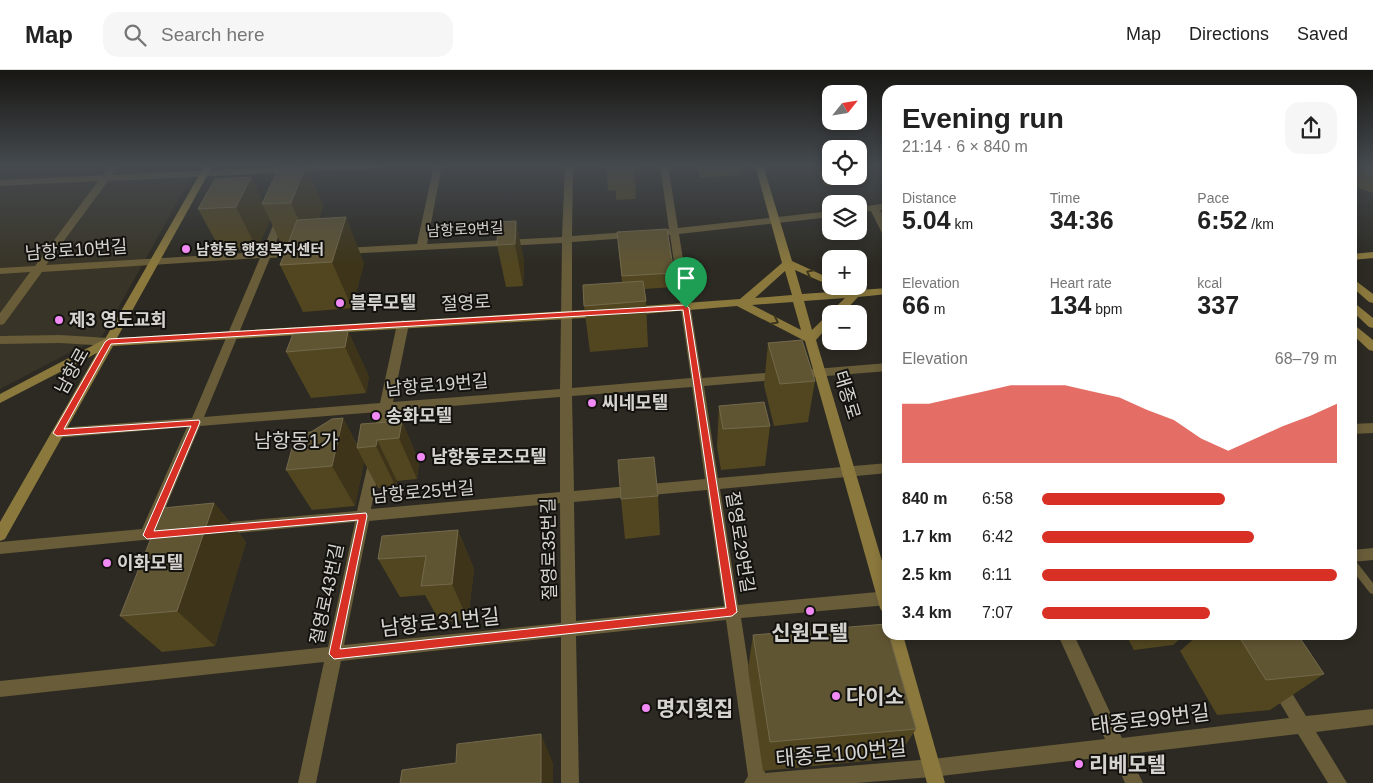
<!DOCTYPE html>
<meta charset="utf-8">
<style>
body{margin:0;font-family:Helvetica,"Noto Sans KR",sans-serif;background:#f6f6f6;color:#222;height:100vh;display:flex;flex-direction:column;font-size:19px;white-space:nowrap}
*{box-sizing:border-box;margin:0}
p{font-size:16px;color:#767676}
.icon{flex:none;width:28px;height:28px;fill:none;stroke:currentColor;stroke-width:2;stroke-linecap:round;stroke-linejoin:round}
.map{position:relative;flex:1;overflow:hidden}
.details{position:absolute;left:882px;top:15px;width:475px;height:555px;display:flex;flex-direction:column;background:#fff;border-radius:15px;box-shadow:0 2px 8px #0003}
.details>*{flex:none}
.needle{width:32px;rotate:60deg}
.buttons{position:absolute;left:822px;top:15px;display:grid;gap:10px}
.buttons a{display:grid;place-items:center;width:45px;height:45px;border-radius:10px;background:#fff;box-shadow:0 2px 8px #0003;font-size:25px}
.pin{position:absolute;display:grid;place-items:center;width:42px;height:42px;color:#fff;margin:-51px -21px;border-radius:50% 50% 50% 0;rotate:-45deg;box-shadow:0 0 5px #0007}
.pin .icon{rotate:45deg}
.round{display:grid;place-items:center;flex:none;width:52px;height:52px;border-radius:15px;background:#f6f6f6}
.overview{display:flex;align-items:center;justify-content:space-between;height:85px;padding:0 20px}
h1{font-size:28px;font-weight:700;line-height:38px}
.figures{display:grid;grid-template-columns:repeat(3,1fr);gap:8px;height:85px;padding:5px 20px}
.figures div{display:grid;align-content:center}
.figures b{font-size:25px;font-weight:700}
.figures small{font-size:14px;font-weight:400}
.figures p{font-size:14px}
.chart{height:140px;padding:10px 20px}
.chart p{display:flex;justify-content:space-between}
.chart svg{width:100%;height:90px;margin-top:5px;fill:#d93025;opacity:.7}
ul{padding:0 20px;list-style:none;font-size:16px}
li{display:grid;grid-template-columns:80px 60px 1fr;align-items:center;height:38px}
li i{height:12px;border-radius:6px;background:#d93025}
header{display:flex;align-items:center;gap:30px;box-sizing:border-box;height:70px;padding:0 25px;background:#fff;border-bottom:1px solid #e0e0e0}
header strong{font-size:24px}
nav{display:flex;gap:28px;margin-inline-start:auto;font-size:18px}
.search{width:350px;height:45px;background:#f6f6f6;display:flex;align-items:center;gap:12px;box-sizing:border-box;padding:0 18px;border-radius:15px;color:#767676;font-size:19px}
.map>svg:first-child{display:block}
</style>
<header>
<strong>Map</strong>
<div class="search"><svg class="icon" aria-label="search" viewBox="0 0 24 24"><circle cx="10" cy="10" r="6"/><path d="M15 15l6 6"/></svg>Search here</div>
<nav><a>Map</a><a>Directions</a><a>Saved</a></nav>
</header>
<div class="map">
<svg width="1373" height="713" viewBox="0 0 1373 713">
<rect width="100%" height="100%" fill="#2c2a22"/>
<path fill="#383427" d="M60,95H198L103,265L0,319V98Z"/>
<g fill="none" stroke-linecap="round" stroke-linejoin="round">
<path fill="#685c39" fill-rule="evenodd" d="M1352,489L1355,490L1373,513V524L1370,523L1352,500Z"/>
<g fill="#685c39" fill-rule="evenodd">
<path d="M329,95H386L382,98L108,111L46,195L262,182L276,148L278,146H284L286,148L272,182L300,180L305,183L300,186L270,188L204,347L380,333L397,254L403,250L409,254L393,332L560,319L562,173L343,184L338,181L343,178L417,174L434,95H442L427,174L562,167L565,95H573L572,166L669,159L660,95H668L678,158L831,141V147L679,164L702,308L888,293V301L704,316L718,408L888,393V403L720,419L738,535L888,521V535L741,548L765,703L932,689L1105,669L1058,565H1074L1122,668L1289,648L1270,616L1272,610L1278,608L1284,610L1306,646L1373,639V655L1316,662L1347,713H1328L1298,664L1129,684L1143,713H1125L1113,686L932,707L857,713H744L748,706L726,550L576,566L579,713H561V567L341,591L316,713H298L324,592L0,627V611L328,577L355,452L217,465L212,463L210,459L212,455L217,453L357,441L370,385H380L381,389L371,439L560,422V327L391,341L385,369L383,372H375L373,369L378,342L200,356L157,458L169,457L174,459L176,463L174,467L0,484V472L142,459L187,357L57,368L53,366L51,363L53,360L57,358L192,348L260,188L42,202L4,254L0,255V243L30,202L0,204V198L35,196L98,111L0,116V110ZM670,165L691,308L572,318V172ZM692,317L705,409L574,421L572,326ZM707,420L724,536L576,551L574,432ZM560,433L561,553L344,575L369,451Z"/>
<path d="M888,133V139L880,140L888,155V168L883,165L871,141L859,143V137Z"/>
<path d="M60,265L109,268L115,272L109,276L60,273L0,274V266Z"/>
<path d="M1373,353V363L1352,364V354Z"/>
<path d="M1373,478V490L1352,492V480Z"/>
</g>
<path fill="#685c39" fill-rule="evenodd" d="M110,95H118L108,110H102L101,108Z"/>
<g fill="#8a783d" fill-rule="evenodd">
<path d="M205,95H213L117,268L600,239L605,243L600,247L113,276L5,469L0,471V452L97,283L0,333V324L105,269Z"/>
<path d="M755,95H763L792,191L831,209V216L795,200L802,224L888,218V224L858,227L842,244H831V253L816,270L888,511V545L883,543L880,538L805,271L737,236L630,245L625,241L630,237L740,229L782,193ZM785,201L792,225L755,228ZM845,228L812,260L804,231ZM793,232L801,260L752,235Z"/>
<path d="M1373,182V188L1352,190V184Z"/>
<path d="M1352,208L1373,224V233L1369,232L1352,217Z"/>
<path d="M1352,231L1373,248V258L1369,257L1352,241Z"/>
<path d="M1352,253L1373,270V281L1369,280L1352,264Z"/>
<path d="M887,565H903L945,713H927Z"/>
</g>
</g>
<g fill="#524620">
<path d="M306,95L323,136L319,149L364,193L352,238L303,242L280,195L288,175L282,176L270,150L257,179L221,181L198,139L251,107L263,132Z"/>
<path d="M606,95H634L636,129L616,130V120L608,121Z"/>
<path d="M697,95H740L739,105L700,108Z"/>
<path d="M819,95H831V106H859V95H869L865,113L824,116L818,103Z"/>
<path d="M1352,95H1373V123L1352,116Z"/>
<path d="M516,151L524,192L523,216L506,217L497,175Z"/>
<path d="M617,162L674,203V217L644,219L646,231L648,277L590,282L584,236L622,212Z"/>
<path d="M348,261L369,307L366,323L311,328L286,282Z"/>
<path d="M768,273L815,311L808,352L774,356L764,315Z"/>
<path d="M888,298V319L884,311Z"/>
<path d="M719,336L770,356L765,396L721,400L717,377Z"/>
<path d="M343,348L357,375L402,351L419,392L417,409L397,411L396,417L378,418L364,392L355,436L312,440L286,400L311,362Z"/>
<path d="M658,426L660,465L625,469L621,429Z"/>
<path d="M214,433L246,472L215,576L162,582L120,546Z"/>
<path d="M458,460L474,499L468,550L440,552L425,525L400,527L378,489Z"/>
<path d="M753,565L916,659L897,688L763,701L748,599Z"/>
<path d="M1126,565H1184L1173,575L1134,580Z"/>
<path d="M1198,565H1298L1324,604L1270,640L1217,645L1180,581Z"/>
</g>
<g fill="#3d3419">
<path d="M306,95L323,136L310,174L291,133Z"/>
<path d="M251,107L264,134H262L270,150L257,179L236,137Z"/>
<path d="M346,147L364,193L352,238L332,192Z"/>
<path d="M516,151L524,192L523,216L515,174Z"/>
<path d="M864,251L862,256L859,260V256Z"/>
<path d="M348,261L369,307L366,323L345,277Z"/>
<path d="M343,348L358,378H357L364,392L355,436L332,396Z"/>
<path d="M402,351L419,392L417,409L399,368Z"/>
<path d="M377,370L397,411L396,417L376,376Z"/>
<path d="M214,433L246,472L215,576L177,541Z"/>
<path d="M458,460L474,499L468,550L452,514Z"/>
<path d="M541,664L553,693V713H541Z"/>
</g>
<g fill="#605533" stroke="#73694c">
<path d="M306,95L291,133L262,134L279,97Z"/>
<path d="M1352,95H1373V105L1352,98Z"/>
<path d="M251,107L236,137L198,139L215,109Z"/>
<path d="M346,147L332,192L280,195L297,150Z"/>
<path d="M516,151L515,174L497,175L498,152Z"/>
<path d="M667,159L674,203L622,206L617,162Z"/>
<path d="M643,211L646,231L584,236L583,215Z"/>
<path d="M859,250L864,251L859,256Z"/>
<path d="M348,261L345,277L286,282L293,264Z"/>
<path d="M802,270L815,311L780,314L768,273Z"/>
<path d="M764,332L770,356L723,359L719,336Z"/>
<path d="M343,348L332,396L286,400L296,364L311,362L332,349Z"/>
<path d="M402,351L399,368L377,370L376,376L357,378L361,354Z"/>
<path d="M654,387L658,426L621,429L618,390Z"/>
<path d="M214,433L177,541L120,546L163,438Z"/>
<path d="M458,460L452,514L421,516L426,486L378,489L382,466Z"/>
<path d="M886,554L888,560V565H889L916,659L770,672L753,565Z"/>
<path d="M1238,565H1298L1324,604L1266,610Z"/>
<path d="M541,664V713H400L402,700L456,693L457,674Z"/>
</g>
<defs><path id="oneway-chevron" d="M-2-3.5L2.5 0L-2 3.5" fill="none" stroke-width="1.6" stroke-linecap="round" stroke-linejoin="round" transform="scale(1.25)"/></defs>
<g stroke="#3d361f">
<use href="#oneway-chevron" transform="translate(810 203) rotate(-154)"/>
<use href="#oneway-chevron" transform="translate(775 251) rotate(27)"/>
</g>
<linearGradient id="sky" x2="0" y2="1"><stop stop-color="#181713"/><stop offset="0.49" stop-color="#454a4f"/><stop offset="1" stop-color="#454a4f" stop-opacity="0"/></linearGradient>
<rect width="1373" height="195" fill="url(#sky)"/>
<path fill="#d93025" stroke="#fff" fill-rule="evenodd" d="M686,235L689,238L737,542L732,546L334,589L329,584L358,450L147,469L143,465L191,356L57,366L53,363L105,272L109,269ZM683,240L726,538L340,579L367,446L366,443L154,461L200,352L199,350L64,359L111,274Z"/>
<g fill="#f18af5" stroke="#13120f" stroke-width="2">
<circle cx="186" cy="179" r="5"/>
<circle cx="340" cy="233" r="5"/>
<circle cx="59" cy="250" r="5"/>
<circle cx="592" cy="333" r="5"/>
<circle cx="376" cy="346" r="5"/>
<circle cx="421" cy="387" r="5"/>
<circle cx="107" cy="493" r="5"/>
<circle cx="810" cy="541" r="5"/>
<circle cx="836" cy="626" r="5"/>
<circle cx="646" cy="638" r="5"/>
<circle cx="1079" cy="694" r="5"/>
</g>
<g text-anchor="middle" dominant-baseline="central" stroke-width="4" stroke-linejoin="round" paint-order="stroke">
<g font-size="15" fill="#d6d4d0" stroke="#13120f">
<text transform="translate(465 159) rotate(-3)">남항로9번길</text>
</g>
<g font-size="15" font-weight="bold" fill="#d6d4d0" stroke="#13120f" text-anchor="start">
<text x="196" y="179">남항동 행정복지센터</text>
</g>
<g font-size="18" fill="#d6d4d0" stroke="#13120f">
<text transform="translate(76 180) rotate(-4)">남항로10번길</text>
<text transform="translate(466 233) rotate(-3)">절영로</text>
<text transform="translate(72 301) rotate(-61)">남항로</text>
<text transform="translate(437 315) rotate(-5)">남항로19번길</text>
<text transform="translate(847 325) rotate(73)">태종로</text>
<text transform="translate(423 422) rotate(-5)">남항로25번길</text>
<text transform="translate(740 472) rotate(81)">절영로29번길</text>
<text transform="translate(549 479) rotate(-91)">절영로35번길</text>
<text transform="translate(327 524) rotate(-78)">절영로43번길</text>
</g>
<g font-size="18" font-weight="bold" fill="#d6d4d0" stroke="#13120f" text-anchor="start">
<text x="350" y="233">블루모텔</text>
<text x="69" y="250">제3 영도교회</text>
<text x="602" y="333">씨네모텔</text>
<text x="386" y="346">송화모텔</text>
<text x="431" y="387">남항동로즈모텔</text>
<text x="117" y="493">이화모텔</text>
</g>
<g font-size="20" fill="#d6d4d0" stroke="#13120f">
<text x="296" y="371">남항동1가</text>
</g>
<g font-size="21" fill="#d6d4d0" stroke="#13120f">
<text transform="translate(440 552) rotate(-6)">남항로31번길</text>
<text transform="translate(1150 649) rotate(-7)">태종로99번길</text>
<text transform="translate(841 683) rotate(-5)">태종로100번길</text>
</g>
<g font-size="21" font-weight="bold" fill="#d6d4d0" stroke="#13120f" text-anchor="start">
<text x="810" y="562" text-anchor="middle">신원모텔</text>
<text x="846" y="626">다이소</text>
<text x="656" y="638">명지횟집</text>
<text x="1089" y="694">리베모텔</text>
</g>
</g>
</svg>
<div class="buttons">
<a><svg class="needle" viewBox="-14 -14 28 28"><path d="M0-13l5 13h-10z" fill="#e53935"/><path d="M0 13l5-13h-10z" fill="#767676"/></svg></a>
<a><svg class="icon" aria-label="locate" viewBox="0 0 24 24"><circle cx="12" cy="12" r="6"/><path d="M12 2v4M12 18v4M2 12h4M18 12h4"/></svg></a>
<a><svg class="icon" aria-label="layers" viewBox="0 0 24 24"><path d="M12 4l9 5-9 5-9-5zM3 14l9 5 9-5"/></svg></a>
<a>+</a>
<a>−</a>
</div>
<div class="pin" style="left:686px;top:238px;background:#1e9e55"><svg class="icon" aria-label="arrive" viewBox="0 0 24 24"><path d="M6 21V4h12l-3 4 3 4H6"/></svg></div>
<section class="details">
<div class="overview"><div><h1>Evening run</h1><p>21:14 · 6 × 840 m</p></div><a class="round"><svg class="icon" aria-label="share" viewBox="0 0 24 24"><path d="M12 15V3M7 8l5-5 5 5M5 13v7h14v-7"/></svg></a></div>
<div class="figures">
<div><p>Distance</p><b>5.04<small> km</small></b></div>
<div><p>Time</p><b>34:36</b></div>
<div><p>Pace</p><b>6:52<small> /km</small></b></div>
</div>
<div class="figures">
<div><p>Elevation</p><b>66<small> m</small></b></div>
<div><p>Heart rate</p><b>134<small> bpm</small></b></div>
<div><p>kcal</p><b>337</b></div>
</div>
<div class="chart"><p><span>Elevation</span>68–79 m</p>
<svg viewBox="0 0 160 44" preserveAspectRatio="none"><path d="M0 44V15L10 15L20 12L30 9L40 6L50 6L60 6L70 9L80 12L90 18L100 23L110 32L120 38L130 32L140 26L150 21L160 15V44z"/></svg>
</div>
<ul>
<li><b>840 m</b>6:58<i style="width:62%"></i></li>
<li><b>1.7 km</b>6:42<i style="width:72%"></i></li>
<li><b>2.5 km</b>6:11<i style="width:100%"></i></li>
<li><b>3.4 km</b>7:07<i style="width:57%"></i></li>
</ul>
</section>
</div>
